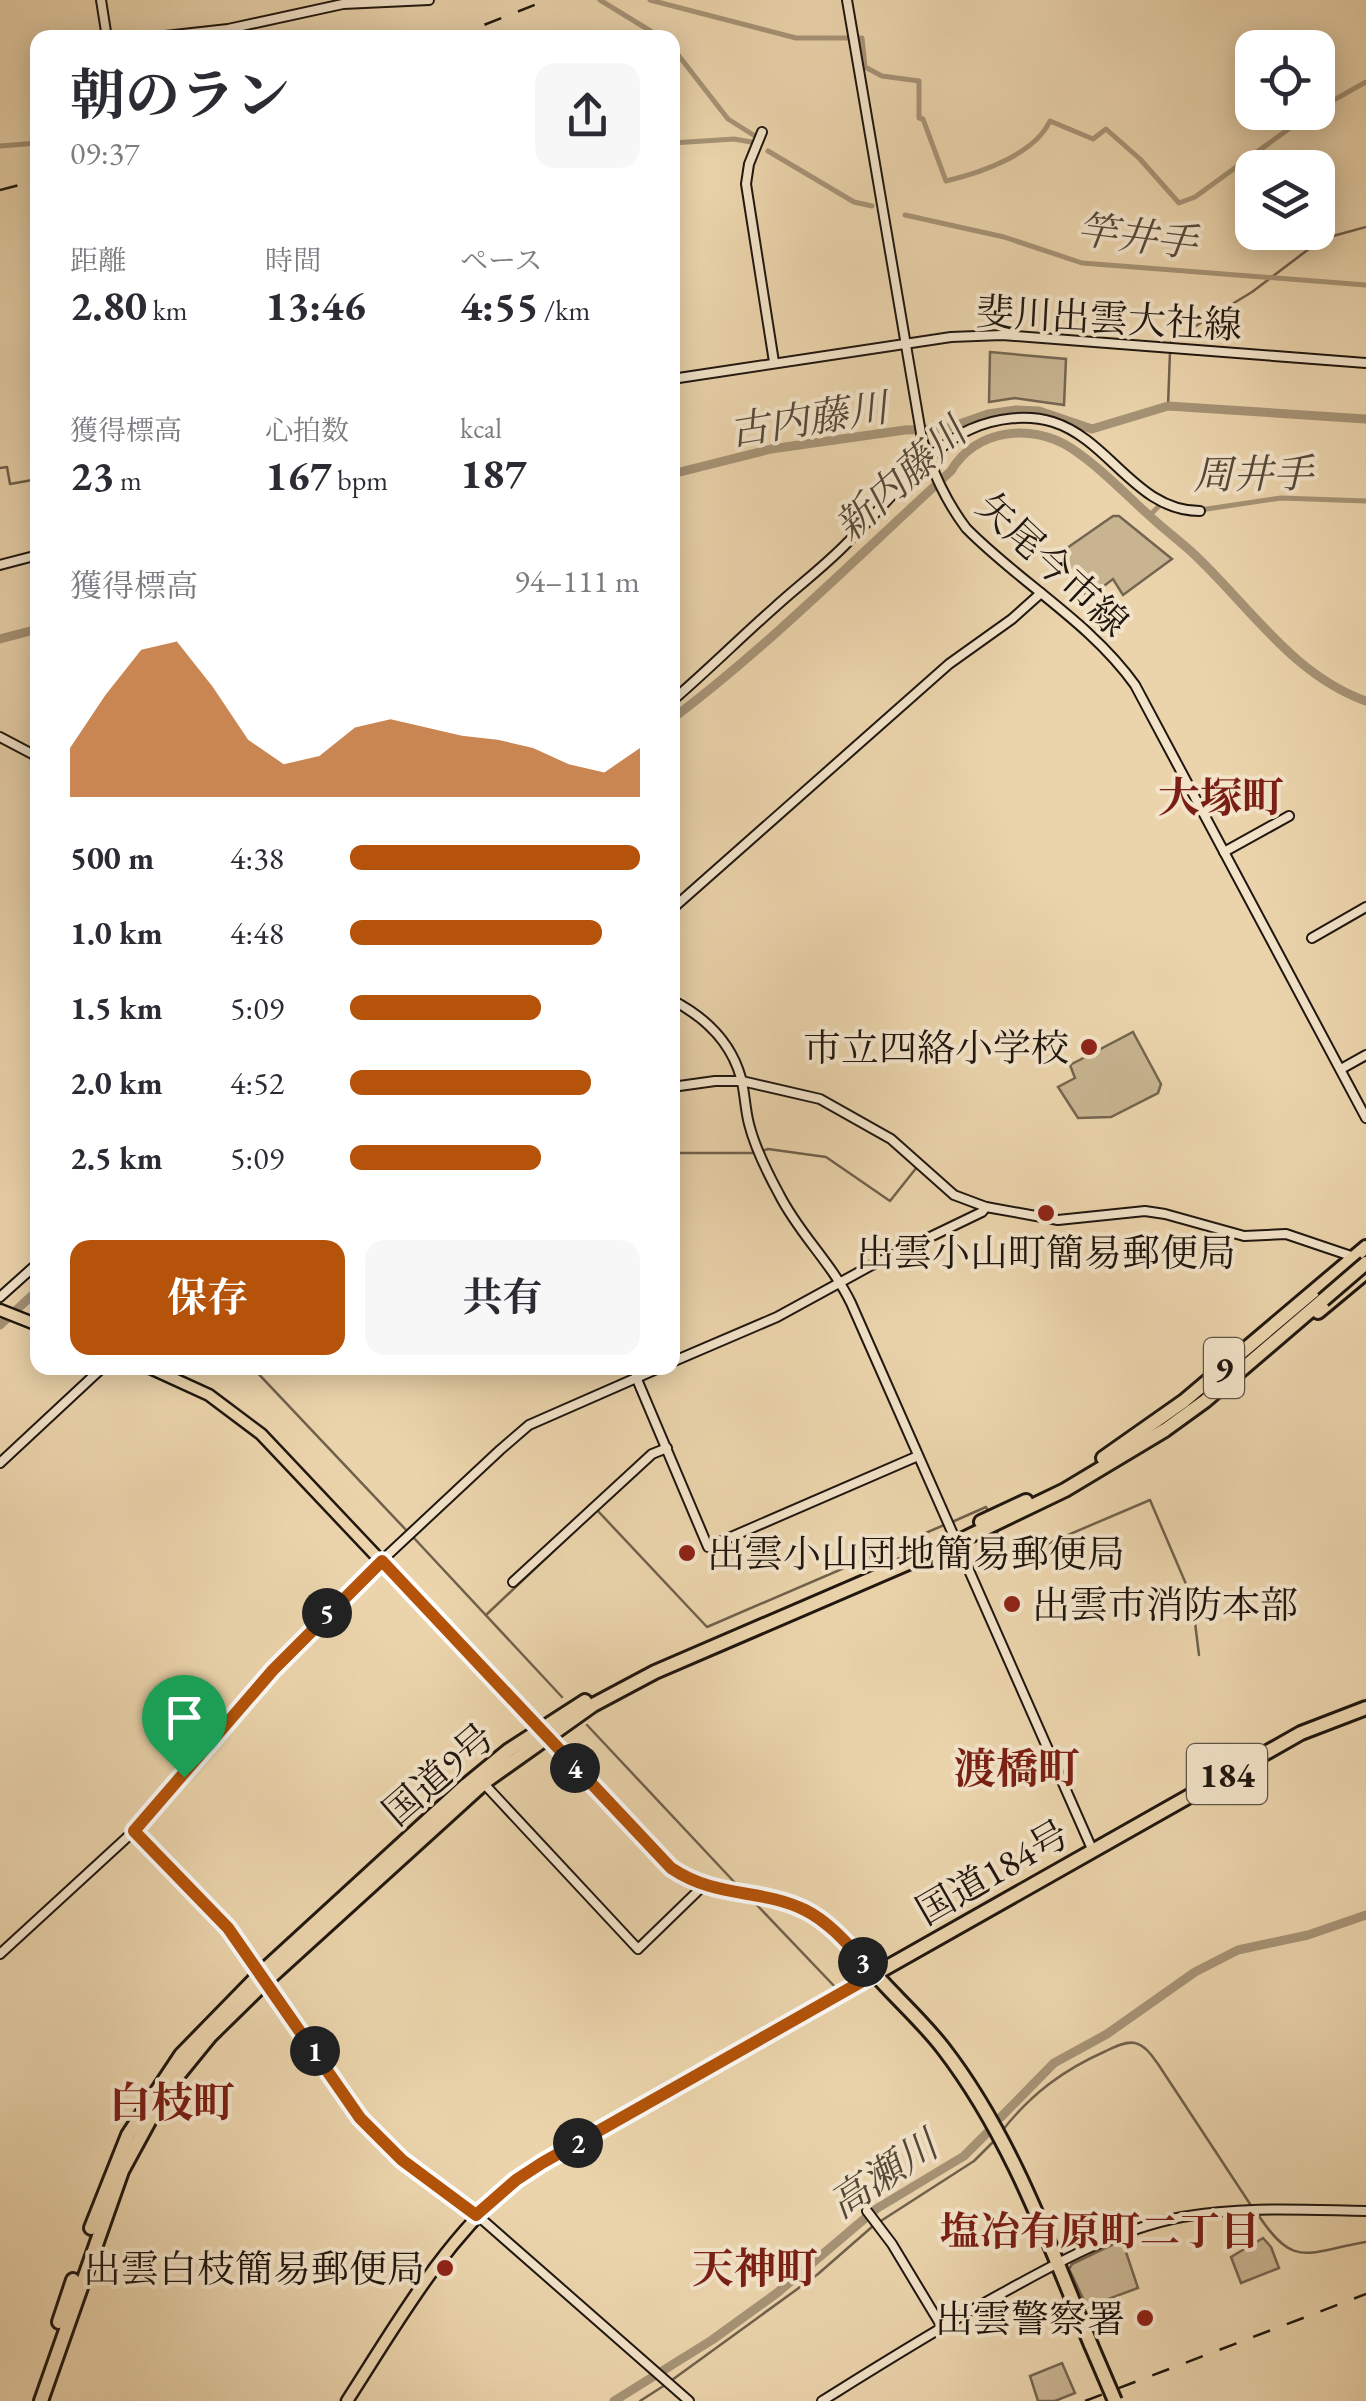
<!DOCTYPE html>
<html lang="ja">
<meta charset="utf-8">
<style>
body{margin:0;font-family:"EB Garamond","Noto Serif JP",serif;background:#f7f7f7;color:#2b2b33;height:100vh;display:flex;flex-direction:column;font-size:38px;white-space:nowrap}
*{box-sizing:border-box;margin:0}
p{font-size:32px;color:#7c7c81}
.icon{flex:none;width:55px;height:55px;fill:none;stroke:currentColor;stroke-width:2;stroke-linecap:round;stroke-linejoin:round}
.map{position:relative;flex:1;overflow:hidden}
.side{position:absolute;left:30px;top:30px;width:650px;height:1345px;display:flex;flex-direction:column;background:#fff;border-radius:20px;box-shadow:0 5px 25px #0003}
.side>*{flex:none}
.fabs{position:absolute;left:1235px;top:30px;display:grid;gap:20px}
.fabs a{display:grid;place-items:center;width:100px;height:100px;border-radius:20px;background:#fff;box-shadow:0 5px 25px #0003;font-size:50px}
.pin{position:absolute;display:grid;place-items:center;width:85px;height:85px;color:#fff;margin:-102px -42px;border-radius:50% 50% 50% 0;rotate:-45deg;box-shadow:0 0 10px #0007}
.pin .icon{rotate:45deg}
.km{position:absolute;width:50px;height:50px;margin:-25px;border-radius:50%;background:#222;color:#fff;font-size:28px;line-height:50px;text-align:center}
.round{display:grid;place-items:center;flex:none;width:105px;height:105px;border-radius:20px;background:#f7f7f7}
.headline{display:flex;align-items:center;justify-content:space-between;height:170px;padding:0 40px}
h1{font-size:55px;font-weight:700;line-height:75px}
.figures{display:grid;grid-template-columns:repeat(3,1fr);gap:15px;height:170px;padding:10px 40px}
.figures div{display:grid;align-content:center}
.figures b{font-size:42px;font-weight:700}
.figures small{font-size:28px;font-weight:400}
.figures p{font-size:28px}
.chart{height:280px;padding:20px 40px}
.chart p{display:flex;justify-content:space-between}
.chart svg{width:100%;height:180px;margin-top:10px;fill:#b45309;opacity:.7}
.cta{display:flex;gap:20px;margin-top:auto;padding:20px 40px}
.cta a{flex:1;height:115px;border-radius:20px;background:#b45309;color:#fff;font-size:40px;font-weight:700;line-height:115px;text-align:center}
.cta a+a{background:#f7f7f7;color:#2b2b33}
ul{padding:0 40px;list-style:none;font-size:32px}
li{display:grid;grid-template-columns:160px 120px 1fr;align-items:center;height:75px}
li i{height:25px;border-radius:12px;background:#b45309}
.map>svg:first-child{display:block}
</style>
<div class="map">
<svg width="1366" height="2401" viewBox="0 0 1366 2401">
<rect width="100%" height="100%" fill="#ebd4ac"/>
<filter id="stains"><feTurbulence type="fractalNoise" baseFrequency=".002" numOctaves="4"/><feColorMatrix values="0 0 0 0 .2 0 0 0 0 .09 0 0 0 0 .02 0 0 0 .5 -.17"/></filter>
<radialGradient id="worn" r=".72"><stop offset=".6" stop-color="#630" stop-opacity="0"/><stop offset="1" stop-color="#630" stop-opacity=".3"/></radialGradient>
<g fill="#c8b491" stroke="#746550" stroke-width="2.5">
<path d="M990,352L1066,359L1064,405L1015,398L989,402Z"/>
<path d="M1113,516H1119L1172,559L1123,595L1113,579L1088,598L1061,561L1067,548Z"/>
<path d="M1133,1032L1161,1084L1158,1093L1111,1117L1078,1118L1058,1087L1075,1078L1070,1065Z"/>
<path d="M1263,2238L1271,2247L1279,2268L1241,2283L1231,2257Z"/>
<path d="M1122,2240L1138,2288L1087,2307L1069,2269L1072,2264Z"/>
<path d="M1062,2363L1075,2393L1055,2401H1038L1030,2376Z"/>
</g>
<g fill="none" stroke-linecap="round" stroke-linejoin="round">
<g stroke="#70614c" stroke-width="2.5">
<path d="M1171,341L1252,292L1322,239L1366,227"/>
<path d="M1168,406L1170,352"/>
<path d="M0,468L7,467L10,484L38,479"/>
<path d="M762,1151L768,1149L826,1157L890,1201L917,1167"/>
<path d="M672,1153H754"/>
<path d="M958,1200L979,1208"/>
<path d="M1011,1215L1052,1223"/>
<path d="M1070,1222L1117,1218"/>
<path d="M1246,1239H1263"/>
<path d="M253,1368L407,1531"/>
<path d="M952,1522L986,1507L988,1511"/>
<path d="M995,1527L1009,1560L1150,1500L1192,1598L1199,1655"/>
<path d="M413,1537L562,1697"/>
<path d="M486,1615L597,1510L707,1627L944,1525"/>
<path d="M587,1725L738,1886"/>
<path d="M755,1903L837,1989"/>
<path d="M1002,2131C1031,2094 1063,2070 1106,2051C1114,2047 1126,2041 1135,2043C1146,2046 1152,2056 1158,2064L1252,2207"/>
<path d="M1257,2213C1294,2270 1306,2252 1366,2242"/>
<path d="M672,2380L818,2274L873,2226L974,2161L994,2141"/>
<path d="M640,2401L665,2385"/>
</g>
<g stroke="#a69376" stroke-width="5">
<path d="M600,0L662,38"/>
<path d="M650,0L796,38H862L865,67L882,76L919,81V118L923,119L946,181C980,173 1034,155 1050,121L1093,139L1106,129L1140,159L1179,203L1195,197L1312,112"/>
<path d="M672,47L728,119L755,136"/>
<path d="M1318,109L1366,82"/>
<path d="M672,143L734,139L751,142"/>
<path d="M0,146L38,143"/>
<path d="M768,151L854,202L872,206"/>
<path d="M905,215L1004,237L1082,263L1366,285"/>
<path d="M1200,510L1281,498L1366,501"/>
<path d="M1149,516L1165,500"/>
</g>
<g stroke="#a69376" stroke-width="9">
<path d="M672,474L771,449L905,430L945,429L988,414L1016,410L1039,411L1092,429L1168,406L1366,419"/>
<path d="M0,639L38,629"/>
<path d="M672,719C771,644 859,555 951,471C974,430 1031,422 1071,448C1100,467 1126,495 1152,518C1167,532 1184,544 1198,558C1251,609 1295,676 1366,701"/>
<path d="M0,1325L38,1290"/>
<path d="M1001,2117L1054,2063L1107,2034L1195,1972L1238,1950L1308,1935L1366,1915"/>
<path d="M614,2401L712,2340L777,2293L876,2209L964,2156L988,2132"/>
</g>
<defs>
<g id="secondary">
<path d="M101,0L107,38"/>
<path d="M847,0L922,439C933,472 945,500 966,528C1020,583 1090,622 1135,685L1366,1118"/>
<path d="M147,38L228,29L343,4L429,0"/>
<path d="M762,132L749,164L746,184L774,362"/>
<path d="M672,379L951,337L1002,335L1366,363"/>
<path d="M0,565L38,555"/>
<path d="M672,701C707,671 740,638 774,608C798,586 825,566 848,542C882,509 928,448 971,429C996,418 1027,414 1053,422C1110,440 1136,511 1200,511"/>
<path d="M0,737L38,757"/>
<path d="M1224,852L1289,816"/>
<path d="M672,909L949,664L1012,619L1041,593"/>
<path d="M1312,938L1366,907"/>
<path d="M672,1000C705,1017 731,1042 741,1078C745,1093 745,1109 749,1124C755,1148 767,1172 779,1194C799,1234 831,1262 851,1303L1092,1849"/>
<path d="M1341,1069L1366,1055"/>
<path d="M672,1087L715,1081H742L820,1099L891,1139L954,1195L986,1207L1058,1220L1145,1211L1165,1214L1244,1236L1286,1234L1357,1258"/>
<path d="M0,1297L38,1263"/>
<path d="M672,1362L777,1317L872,1265L982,1212L986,1207"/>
<path d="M636,1377L708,1547L918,1456"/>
<path d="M0,1463L102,1368"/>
<path d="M513,1582L652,1454L667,1448"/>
<path d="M487,1787L638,1949L703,1886"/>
<path d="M134,1831L226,1925L285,2007L360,2118L380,2141L477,2215L689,2401"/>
<path d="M0,1954L134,1831L273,1670L332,1607L500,1450L529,1425L659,1368"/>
<path d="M867,2211L892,2244L942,2327"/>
<path d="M822,2401C883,2363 943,2325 1006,2291C1062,2260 1119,2229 1182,2217C1243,2206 1305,2210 1366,2211"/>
</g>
<g id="primary">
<path d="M0,1310L38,1325"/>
<path d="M150,1368L209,1395L261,1434L671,1868C716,1899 760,1888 805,1910C833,1924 854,1952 875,1974L516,2180C443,2241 398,2322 347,2401"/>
</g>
<g id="highway">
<path d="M1318,1312L1366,1272"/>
<path d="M1103,1458L1184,1401L1366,1247"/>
<path d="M981,1522L1026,1501"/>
<path d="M91,2228L128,2135L181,2055L261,1973L464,1787L509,1750L585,1701"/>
<path d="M59,2322L73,2280"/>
<path d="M1091,2345C1049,2244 1011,2136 943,2048C923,2022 897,1999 875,1974L1301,1733L1366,1708"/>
<path d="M41,2401L122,2171L166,2090L210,2036L267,1980L486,1781L593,1705L655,1672L957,1542L1065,1490L1165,1430L1205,1401L1323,1300"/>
</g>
</defs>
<use href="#secondary" stroke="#1f160e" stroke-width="12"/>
<use href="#primary" stroke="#1f160e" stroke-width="15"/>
<use href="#highway" stroke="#1f160e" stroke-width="18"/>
<use href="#secondary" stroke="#f2e3c9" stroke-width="8"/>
<use href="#primary" stroke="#ebd4ac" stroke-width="10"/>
<use href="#highway" stroke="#ebd4ac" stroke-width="12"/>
<g stroke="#1f160e" stroke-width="2.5" stroke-dasharray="18 18" stroke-linecap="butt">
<path d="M451,38L547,0"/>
<path d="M0,190L38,180"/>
<path d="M1085,2401L1366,2294"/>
</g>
<defs>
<g id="highway-bridge">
<path d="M1323,1300L1366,1263"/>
<path d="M1091,2345L1115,2401"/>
</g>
</defs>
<use href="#highway-bridge" stroke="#1f160e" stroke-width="18" stroke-linecap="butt"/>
<use href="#highway-bridge" stroke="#ebd4ac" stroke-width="12"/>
</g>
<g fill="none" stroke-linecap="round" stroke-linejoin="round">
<defs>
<path id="route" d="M382,1561L671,1868C717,1899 760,1888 805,1910C833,1924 854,1952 875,1974L542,2163L516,2180L476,2215L402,2160L360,2118L228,1928L134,1831L273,1670Z"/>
</defs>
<use href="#route" stroke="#fff" stroke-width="20"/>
<use href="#route" stroke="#b45309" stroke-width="12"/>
</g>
<g fill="#8f2418" stroke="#f2e3c9" stroke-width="4">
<circle cx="1089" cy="1047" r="10"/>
<circle cx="1046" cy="1213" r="10"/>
<circle cx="687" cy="1553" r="10"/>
<circle cx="1012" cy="1604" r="10"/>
<circle cx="445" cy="2268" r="10"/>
<circle cx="1145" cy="2318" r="10"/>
</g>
<g text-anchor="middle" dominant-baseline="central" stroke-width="8" stroke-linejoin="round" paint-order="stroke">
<g fill="#f2e3c9" stroke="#5e5446" stroke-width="2.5">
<rect x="1204" y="1338" width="40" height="60" rx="8"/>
<rect x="1187" y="1744" width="80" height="60" rx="8"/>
</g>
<g font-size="35" font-weight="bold" fill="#1f160e">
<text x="1224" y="1368">9</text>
<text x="1227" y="1774">184</text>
</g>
<g font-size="38" fill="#1f160e" stroke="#f2e3c9">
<text transform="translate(1109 318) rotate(3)">斐川出雲大社線</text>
<text transform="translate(1053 564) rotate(43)">矢尾今市線</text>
<text transform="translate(438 1774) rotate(-41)">国道9号</text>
<text transform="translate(992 1872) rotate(-30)">国道184号</text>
</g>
<g font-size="38" fill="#1f160e" stroke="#f2e3c9" text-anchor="end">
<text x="1069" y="1047">市立四絡小学校</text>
<text x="1046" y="1252" text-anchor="middle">出雲小山町簡易郵便局</text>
<text x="707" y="1553" text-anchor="start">出雲小山団地簡易郵便局</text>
<text x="1032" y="1604" text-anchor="start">出雲市消防本部</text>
<text x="425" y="2268">出雲白枝簡易郵便局</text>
<text x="1125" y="2318">出雲警察署</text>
</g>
<g font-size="40" font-style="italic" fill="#554838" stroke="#f2e3c9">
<text transform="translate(1137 236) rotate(7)">竿井手</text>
<text transform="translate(808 419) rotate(-9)">古内藤川</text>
<text transform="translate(1253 474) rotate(-1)">周井手</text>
<text transform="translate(900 479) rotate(-42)">新内藤川</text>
<text transform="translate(883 2174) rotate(-34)">高瀬川</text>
</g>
<g font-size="40" font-weight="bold" fill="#7a1f14" stroke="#f2e3c9">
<text x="1100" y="2231">塩冶有原町二丁目</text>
</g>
<g font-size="42" font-weight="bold" fill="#7a1f14" stroke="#f2e3c9">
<text x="1221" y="797">大塚町</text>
<text x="1017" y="1768">渡橋町</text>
<text x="172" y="2102">白枝町</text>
<text x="755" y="2268">天神町</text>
</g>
</g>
<rect width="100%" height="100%" filter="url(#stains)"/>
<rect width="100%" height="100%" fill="url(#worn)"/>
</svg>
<div class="fabs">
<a><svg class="icon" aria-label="locate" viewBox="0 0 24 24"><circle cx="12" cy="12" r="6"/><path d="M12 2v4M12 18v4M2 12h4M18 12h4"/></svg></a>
<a><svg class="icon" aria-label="layers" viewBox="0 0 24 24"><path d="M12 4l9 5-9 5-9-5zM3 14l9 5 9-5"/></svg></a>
</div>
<div class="pin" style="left:184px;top:1777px;background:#1e9e55"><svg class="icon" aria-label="arrive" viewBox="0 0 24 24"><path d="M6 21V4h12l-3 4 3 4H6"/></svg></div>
<b class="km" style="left:315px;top:2051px">1</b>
<b class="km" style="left:578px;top:2143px">2</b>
<b class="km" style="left:863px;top:1962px">3</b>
<b class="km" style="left:575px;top:1768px">4</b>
<b class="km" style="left:327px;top:1613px">5</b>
<section class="side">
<div class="headline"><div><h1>朝のラン</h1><p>09:37</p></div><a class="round"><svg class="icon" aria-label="share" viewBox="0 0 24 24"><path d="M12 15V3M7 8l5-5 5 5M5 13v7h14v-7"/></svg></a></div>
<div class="figures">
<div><p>距離</p><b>2.80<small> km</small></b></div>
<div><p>時間</p><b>13:46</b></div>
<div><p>ペース</p><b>4:55<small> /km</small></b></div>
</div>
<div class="figures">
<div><p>獲得標高</p><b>23<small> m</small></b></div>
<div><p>心拍数</p><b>167<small> bpm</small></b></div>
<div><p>kcal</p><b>187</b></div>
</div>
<div class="chart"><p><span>獲得標高</span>94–111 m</p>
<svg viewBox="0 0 160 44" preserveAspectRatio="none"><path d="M0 44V32L10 19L20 8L30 6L40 17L50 30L60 36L70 34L80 27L90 25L100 27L110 29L120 30L130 32L140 36L150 38L160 32V44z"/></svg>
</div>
<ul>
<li><b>500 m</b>4:38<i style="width:100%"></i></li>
<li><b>1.0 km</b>4:48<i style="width:87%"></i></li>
<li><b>1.5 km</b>5:09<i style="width:66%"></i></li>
<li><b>2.0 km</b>4:52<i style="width:83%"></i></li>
<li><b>2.5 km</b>5:09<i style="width:66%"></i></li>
</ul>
<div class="cta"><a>保存</a><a>共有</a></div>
</section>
</div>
